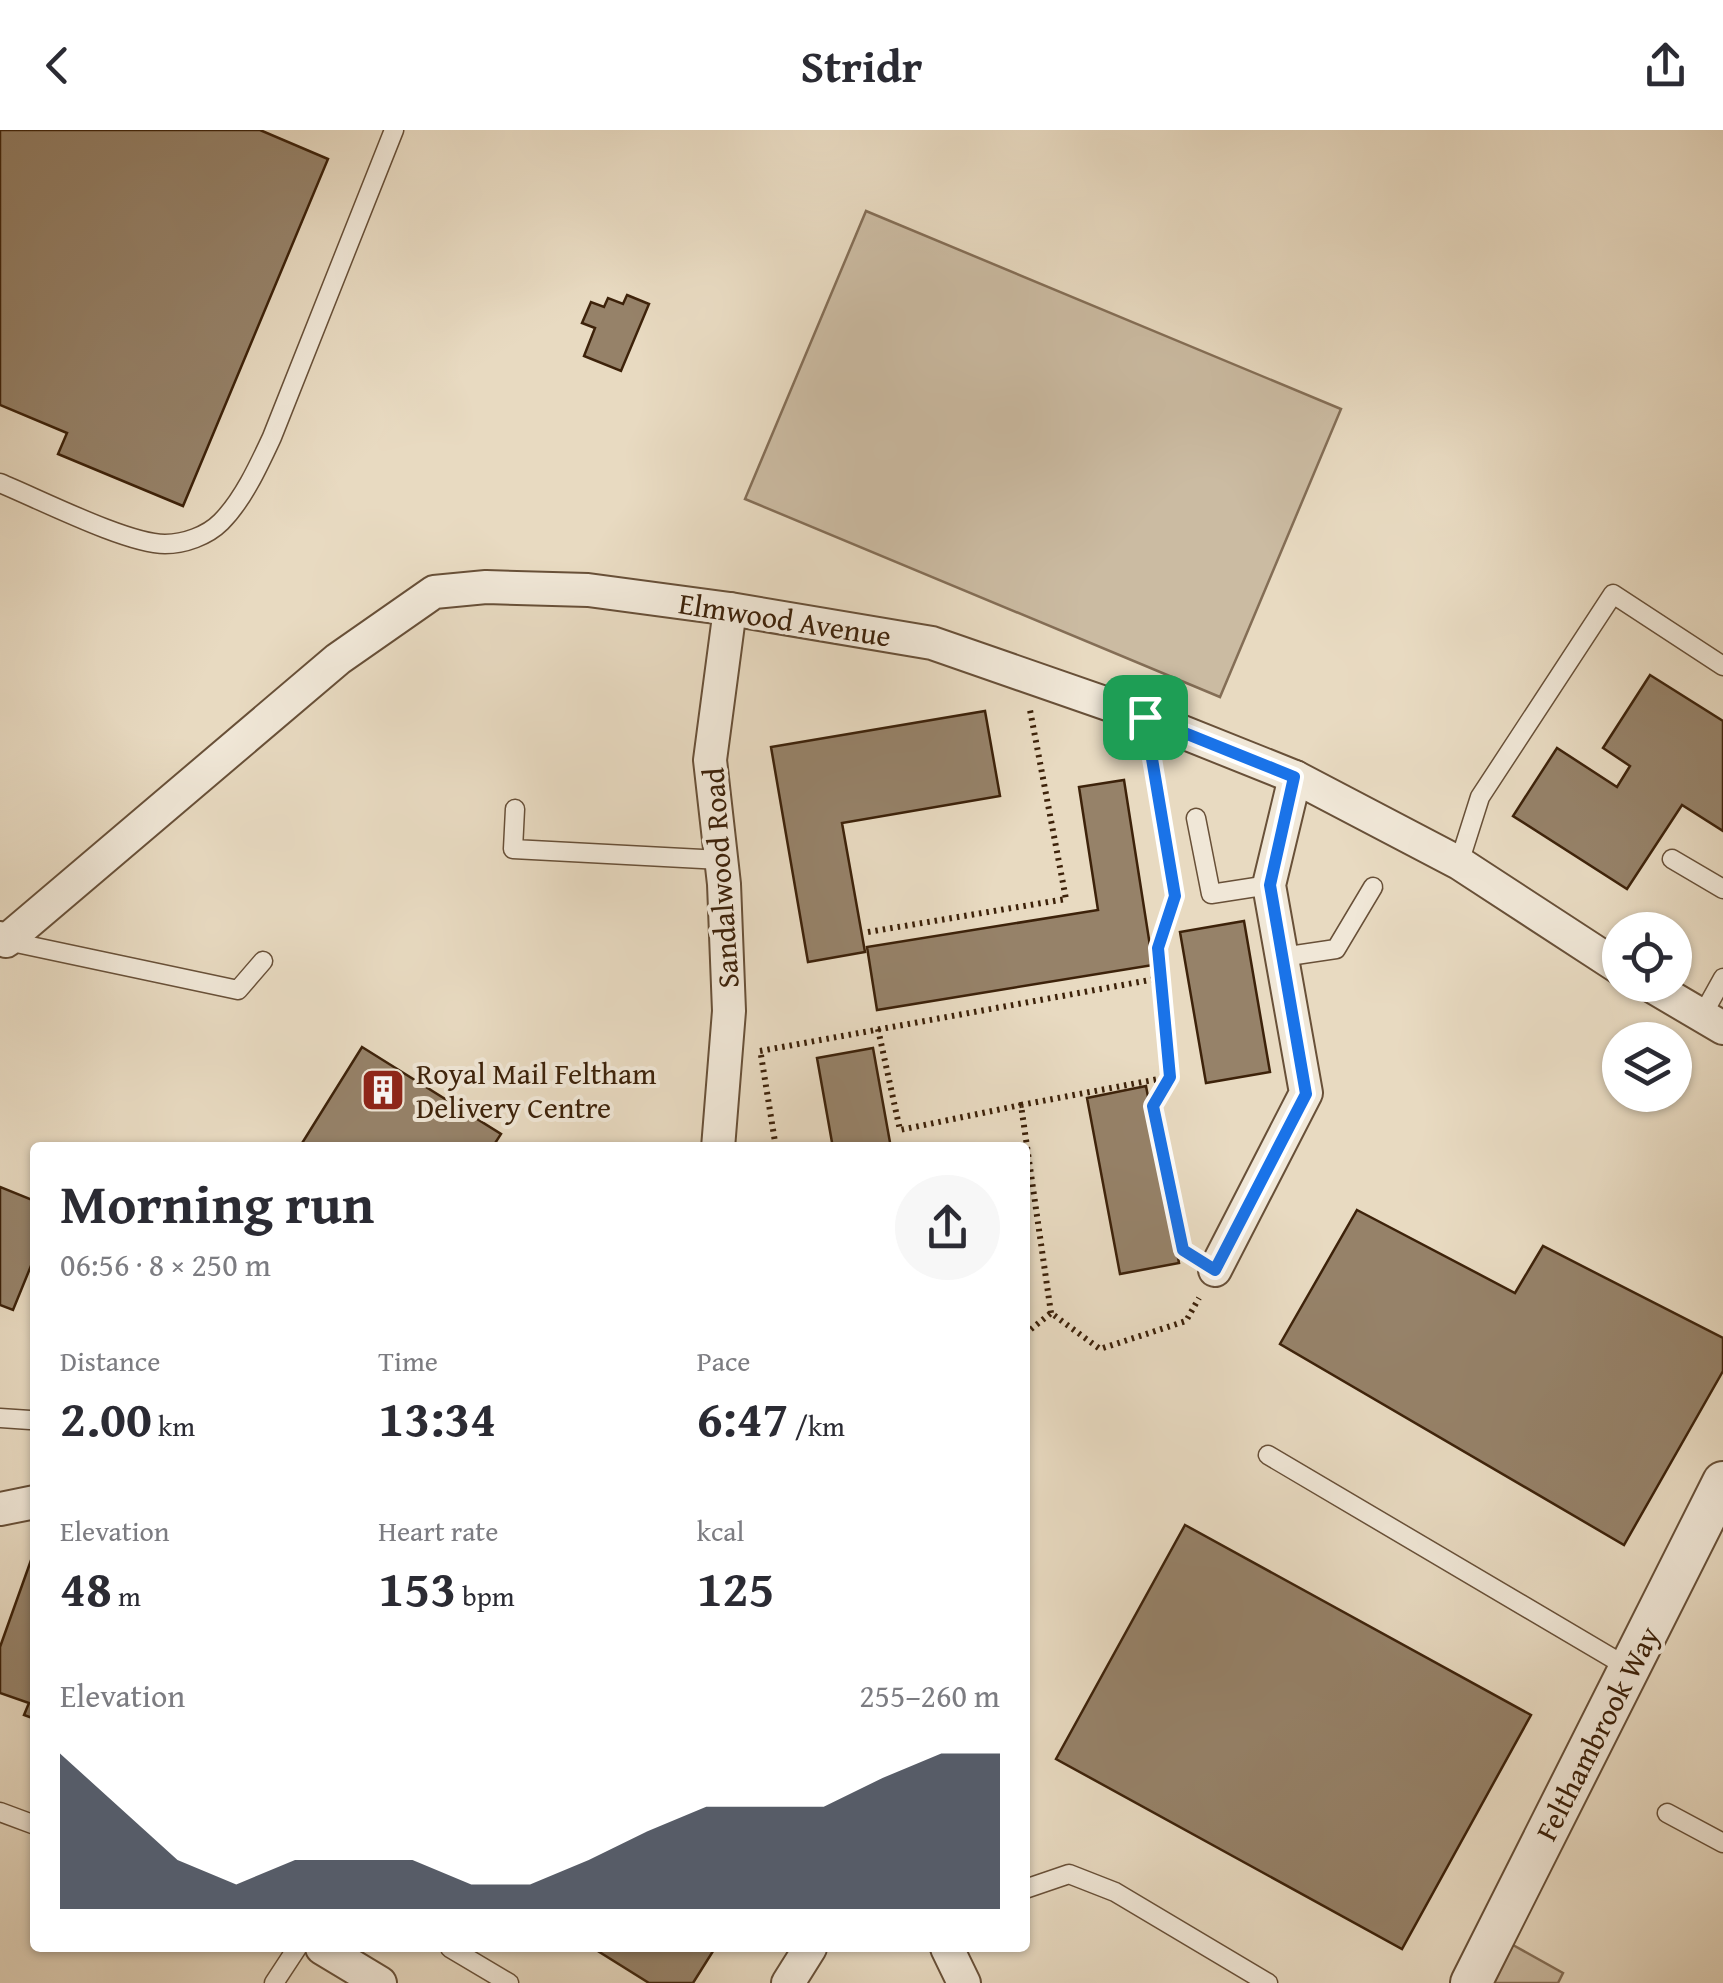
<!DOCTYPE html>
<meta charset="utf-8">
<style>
body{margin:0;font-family:"Gentium Book Plus",serif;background:#f7f7f7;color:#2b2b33;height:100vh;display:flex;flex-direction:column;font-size:38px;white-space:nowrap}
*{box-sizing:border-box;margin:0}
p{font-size:32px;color:#7c7c81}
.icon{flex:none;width:55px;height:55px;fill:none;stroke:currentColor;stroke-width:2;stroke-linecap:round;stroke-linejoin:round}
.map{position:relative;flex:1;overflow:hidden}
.drawer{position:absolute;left:30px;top:1012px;width:1000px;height:810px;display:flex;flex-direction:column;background:#fff;border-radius:10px;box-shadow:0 2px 8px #0004}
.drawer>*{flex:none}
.tools{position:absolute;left:1602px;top:782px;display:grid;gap:20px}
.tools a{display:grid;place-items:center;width:90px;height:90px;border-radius:50%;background:#fff;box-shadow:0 2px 8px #0004;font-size:50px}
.pin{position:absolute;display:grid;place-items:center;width:85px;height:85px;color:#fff;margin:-42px;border-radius:20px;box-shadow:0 5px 15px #0006}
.round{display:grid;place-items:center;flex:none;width:105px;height:105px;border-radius:52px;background:#f7f7f7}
.overview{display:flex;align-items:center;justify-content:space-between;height:170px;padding:0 30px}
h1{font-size:55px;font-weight:800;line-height:75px}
.stats{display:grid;grid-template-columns:repeat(3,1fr);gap:15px;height:170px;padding:10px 30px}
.stats div{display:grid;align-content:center}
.stats b{font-size:50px;font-weight:800}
.stats small{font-size:28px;font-weight:400}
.stats p{font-size:28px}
.chart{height:280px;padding:20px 30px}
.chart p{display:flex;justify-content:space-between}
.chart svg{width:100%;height:180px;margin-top:10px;fill:#111827;opacity:.7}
header{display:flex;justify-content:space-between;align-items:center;height:130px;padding:0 30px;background:#fff;font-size:45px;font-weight:800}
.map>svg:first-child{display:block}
</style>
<header><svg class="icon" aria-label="back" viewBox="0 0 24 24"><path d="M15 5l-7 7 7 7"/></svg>Stridr<svg class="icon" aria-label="share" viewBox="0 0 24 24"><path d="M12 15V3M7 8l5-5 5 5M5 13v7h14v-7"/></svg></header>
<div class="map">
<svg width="1723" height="1853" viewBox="0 0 1723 1853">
<rect width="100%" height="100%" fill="#e8dac1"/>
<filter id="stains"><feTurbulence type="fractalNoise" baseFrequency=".002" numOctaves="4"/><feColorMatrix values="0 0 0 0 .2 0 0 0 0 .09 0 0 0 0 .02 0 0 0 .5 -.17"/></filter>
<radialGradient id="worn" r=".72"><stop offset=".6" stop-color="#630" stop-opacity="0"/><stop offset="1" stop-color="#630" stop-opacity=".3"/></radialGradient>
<g fill="#cbbba2" stroke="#846e56" stroke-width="2.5">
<path d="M866,81L1341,279L1220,567L745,369Z"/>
<path d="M1513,1815L1563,1843L1558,1853H1494Z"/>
</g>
<g fill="#968269" stroke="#3d220a" stroke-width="2.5">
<path d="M0,0H260L328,29L183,376L58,324L67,303L0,275Z"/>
<path d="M627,165L649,174L621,241L584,226L595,198L582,193L591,172L604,177L608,168L623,174Z"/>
<path d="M1650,545L1723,591V701L1682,675L1627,759L1513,686L1557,618L1617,657L1630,636L1603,618Z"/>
<path d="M985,581L1000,666L842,693L865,822L808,832L771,617Z"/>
<path d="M1124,650L1153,835L877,880L867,817L1098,780L1079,657Z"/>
<path d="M1244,791L1270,942L1206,953L1180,802Z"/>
<path d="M362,917L501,1004L492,1018H299Z"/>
<path d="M873,918L891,1018H833L817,928Z"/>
<path d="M1146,956L1179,1133L1120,1144L1087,968Z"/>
<path d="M0,1057L35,1071V1126L13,1180L0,1175Z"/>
<path d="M1357,1080L1515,1163L1543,1116L1723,1208V1241L1624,1415L1280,1214Z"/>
<path d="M1185,1395L1531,1585L1402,1819L1056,1629Z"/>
<path d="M35,1419V1589L24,1585L29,1573L0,1563V1517Z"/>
<path d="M593,1818H715L693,1853H649Z"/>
</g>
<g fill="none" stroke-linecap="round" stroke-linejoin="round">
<defs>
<g id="service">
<path d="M0,353C39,369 127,414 165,414C184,414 207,406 221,392C243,370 259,335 272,307L394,0"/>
<path d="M515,679L513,719L721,730"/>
<path d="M1196,688L1211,764L1269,755"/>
<path d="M1672,729L1723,759"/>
<path d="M1459,733L1480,667L1613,464L1723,536"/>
<path d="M7,811L238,860L263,831"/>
<path d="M1282,827L1336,819L1373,757"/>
<path d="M1703,884L1723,848"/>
<path d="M0,1288L30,1290"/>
<path d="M1268,1325L1629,1538"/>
<path d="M0,1682L35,1695"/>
<path d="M1667,1683L1723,1713"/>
<path d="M1025,1759L1069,1744L1115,1762L1268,1853"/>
<path d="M450,1818L509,1853"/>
<path d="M274,1853L297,1818"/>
</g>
<g id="minor">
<path d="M0,808L6,811L338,529L434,462L486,457L588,460L730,479L932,513L1145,587L1295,647L1459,733L1620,838"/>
<path d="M1650,855L1723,898"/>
<path d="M718,1018L729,881L724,754L710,630L730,479"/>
<path d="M1215,1140L1306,963L1269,755L1295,647"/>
<path d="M0,1379L35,1372"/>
<path d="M322,1818L380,1853"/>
<path d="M947,1818L964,1853"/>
<path d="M788,1853L810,1818"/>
</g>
<path id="tertiary" d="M1471,1853L1723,1352"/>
</defs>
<use href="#service" stroke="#685038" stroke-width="21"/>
<use href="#minor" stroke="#685038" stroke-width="36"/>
<use href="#tertiary" stroke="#685038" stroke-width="44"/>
<g stroke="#3d220a" stroke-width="6" stroke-dasharray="2.5 5" stroke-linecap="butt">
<path d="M1151,623L1175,766L1158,819L1169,947L1153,976L1183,1120L1189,1124"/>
<path d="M868,802L1066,769L1030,580"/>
<path d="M878,899L900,1000L1021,975"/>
<path d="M760,921L1161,848"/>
<path d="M761,925L776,1018"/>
<path d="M1051,1183L1021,975L1169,947"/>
<path d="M1025,1204L1051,1183L1100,1219L1186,1191L1199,1168"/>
</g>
<use href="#service" stroke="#f0e7d7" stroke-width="18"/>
<use href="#minor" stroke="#f0e7d7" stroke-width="32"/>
<use href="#tertiary" stroke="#f0e7d7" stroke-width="40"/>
</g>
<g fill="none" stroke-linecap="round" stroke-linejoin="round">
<defs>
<path id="route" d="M1145,587L1294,647L1270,755L1306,964L1215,1140L1183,1120L1153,976L1170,947L1158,818L1175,766Z"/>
</defs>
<use href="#route" stroke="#fff" stroke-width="20"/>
<use href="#route" stroke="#1a73e8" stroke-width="12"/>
</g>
<defs>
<symbol id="building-square" viewBox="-11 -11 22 22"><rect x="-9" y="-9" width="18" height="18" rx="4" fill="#8f2418" stroke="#f0e7d7"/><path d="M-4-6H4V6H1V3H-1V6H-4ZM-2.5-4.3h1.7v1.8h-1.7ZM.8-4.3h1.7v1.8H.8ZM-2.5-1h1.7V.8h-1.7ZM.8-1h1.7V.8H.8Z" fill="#fff"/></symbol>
</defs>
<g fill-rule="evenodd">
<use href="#building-square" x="358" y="935" width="50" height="50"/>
</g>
<g text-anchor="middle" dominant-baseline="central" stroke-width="8" stroke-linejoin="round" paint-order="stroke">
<g font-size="30" fill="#3d220a" stroke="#f0e7d7">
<text transform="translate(785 489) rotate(9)">Elmwood Avenue</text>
<text transform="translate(720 748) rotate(-94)">Sandalwood Road</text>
<text transform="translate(1597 1603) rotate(-63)">Felthambrook Way</text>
</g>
<g font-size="30" fill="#3d220a" stroke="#f0e7d7" text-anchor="start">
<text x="416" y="943">Royal Mail Feltham<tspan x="416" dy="34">Delivery Centre</tspan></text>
</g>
</g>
<rect width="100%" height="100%" filter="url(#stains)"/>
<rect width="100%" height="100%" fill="url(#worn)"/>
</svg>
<div class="tools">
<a><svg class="icon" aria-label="locate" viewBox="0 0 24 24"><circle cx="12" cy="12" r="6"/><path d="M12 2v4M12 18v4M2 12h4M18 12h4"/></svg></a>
<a><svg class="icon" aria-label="layers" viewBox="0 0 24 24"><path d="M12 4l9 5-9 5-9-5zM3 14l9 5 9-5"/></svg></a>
</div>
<div class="pin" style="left:1145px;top:587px;background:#1e9e55"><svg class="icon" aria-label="arrive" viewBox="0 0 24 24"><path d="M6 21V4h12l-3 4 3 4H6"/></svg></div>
<section class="drawer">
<div class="overview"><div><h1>Morning run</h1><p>06:56 · 8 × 250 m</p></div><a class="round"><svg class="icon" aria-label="share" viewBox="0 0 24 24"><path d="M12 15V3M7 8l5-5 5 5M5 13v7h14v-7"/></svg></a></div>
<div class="stats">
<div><p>Distance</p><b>2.00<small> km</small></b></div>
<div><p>Time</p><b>13:34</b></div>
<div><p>Pace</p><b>6:47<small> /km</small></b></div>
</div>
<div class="stats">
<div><p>Elevation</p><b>48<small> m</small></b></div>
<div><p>Heart rate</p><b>153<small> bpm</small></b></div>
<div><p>kcal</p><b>125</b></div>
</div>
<div class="chart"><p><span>Elevation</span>255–260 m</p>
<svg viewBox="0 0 160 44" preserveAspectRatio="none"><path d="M0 44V6L10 19L20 32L30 38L40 32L50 32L60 32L70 38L80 38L90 32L100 25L110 19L120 19L130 19L140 12L150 6L160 6V44z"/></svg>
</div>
</section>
</div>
